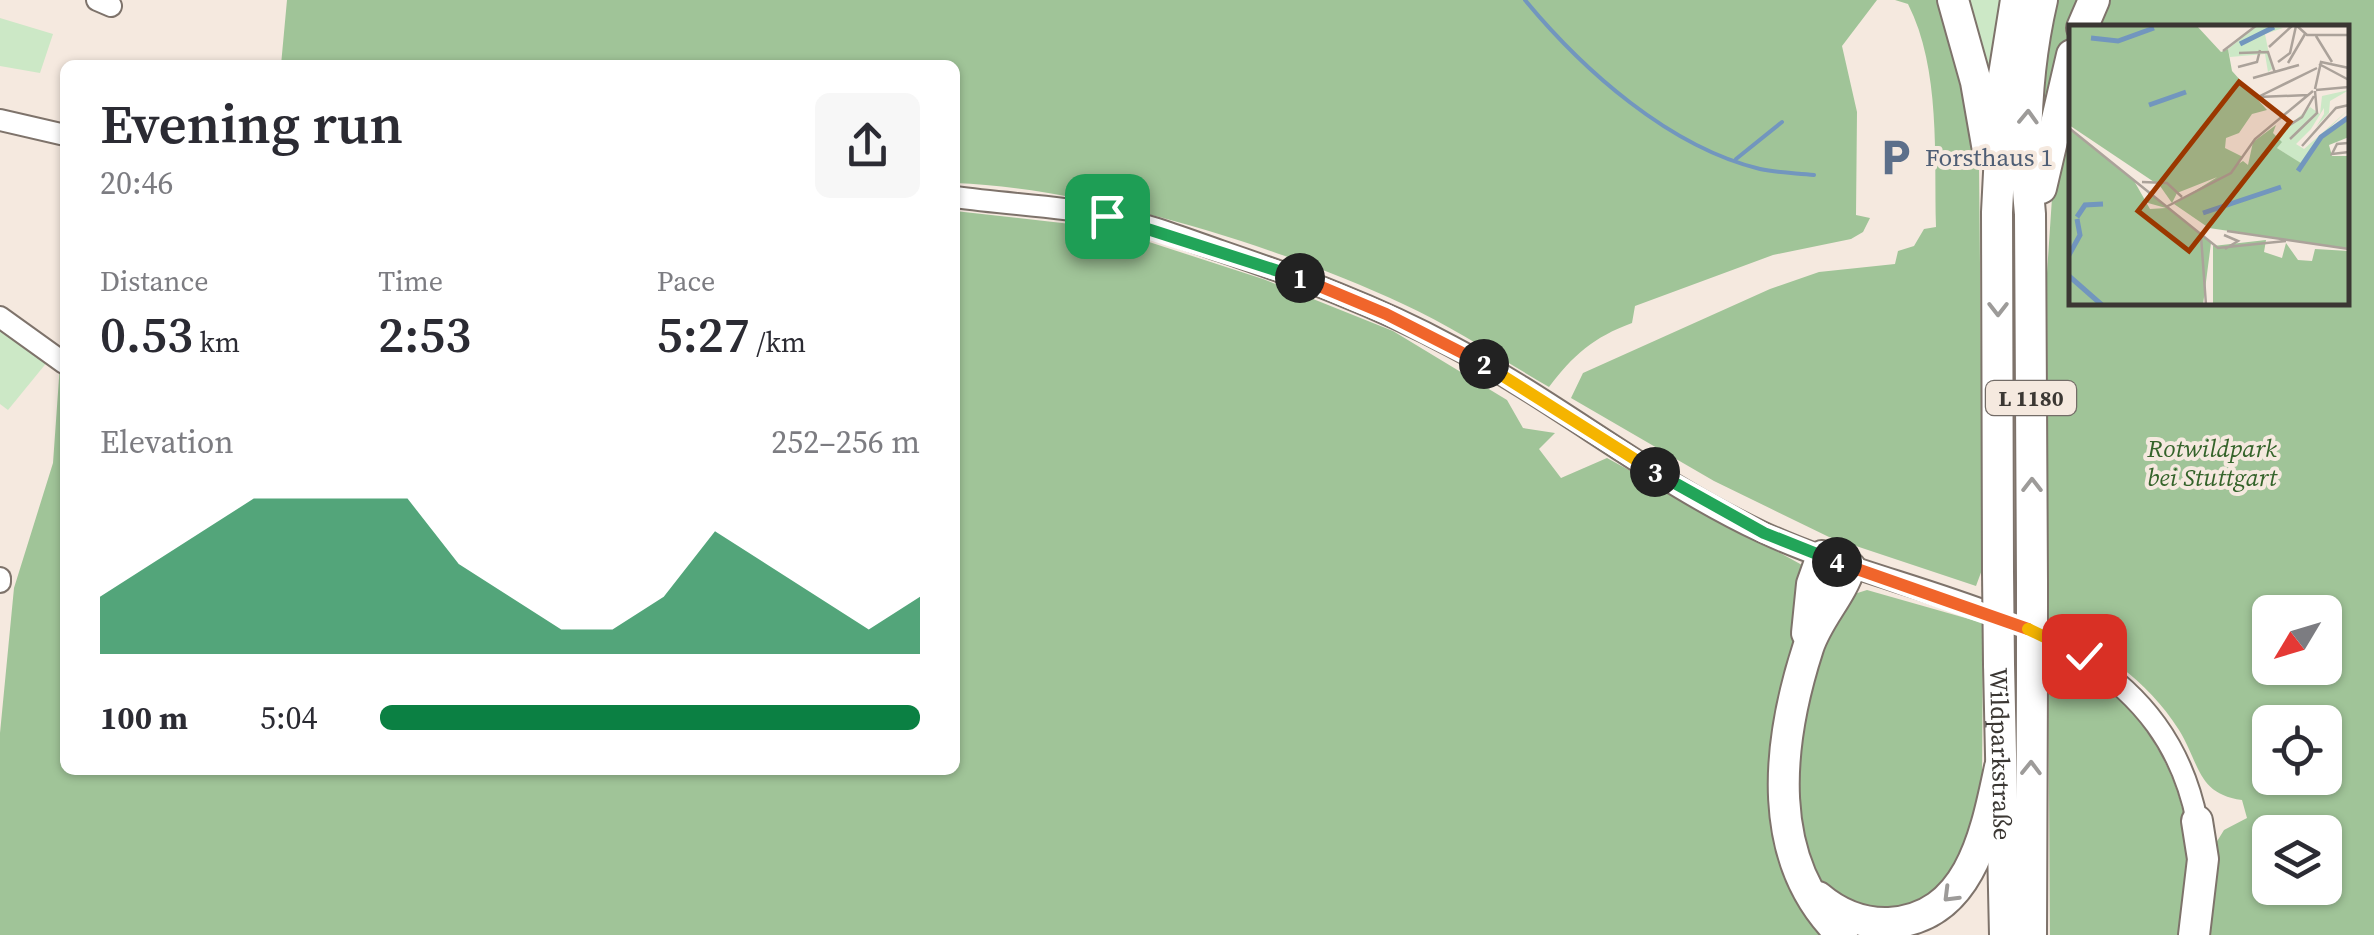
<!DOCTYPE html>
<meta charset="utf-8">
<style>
body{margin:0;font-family:"Source Serif 4",serif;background:#f7f7f7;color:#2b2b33;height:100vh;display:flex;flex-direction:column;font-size:38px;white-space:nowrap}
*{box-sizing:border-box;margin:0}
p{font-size:32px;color:#7c7c81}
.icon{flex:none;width:55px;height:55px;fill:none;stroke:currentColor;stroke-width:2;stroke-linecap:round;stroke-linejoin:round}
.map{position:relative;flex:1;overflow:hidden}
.drawer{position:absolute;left:60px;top:60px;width:900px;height:715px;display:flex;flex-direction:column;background:#fff;border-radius:15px;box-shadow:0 2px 8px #0004}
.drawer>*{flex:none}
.needle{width:65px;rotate:232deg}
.fabs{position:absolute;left:2252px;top:595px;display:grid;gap:20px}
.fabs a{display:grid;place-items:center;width:90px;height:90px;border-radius:15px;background:#fff;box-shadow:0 2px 8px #0004;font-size:50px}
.pin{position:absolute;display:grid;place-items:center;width:85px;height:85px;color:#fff;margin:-42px;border-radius:20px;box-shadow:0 5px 15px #0006}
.km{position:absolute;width:50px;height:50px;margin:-25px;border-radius:50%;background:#222;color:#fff;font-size:28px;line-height:50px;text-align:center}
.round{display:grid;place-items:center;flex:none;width:105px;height:105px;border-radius:15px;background:#f7f7f7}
.overview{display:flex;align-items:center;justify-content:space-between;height:170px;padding:0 40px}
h1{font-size:55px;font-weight:600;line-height:75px}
.metrics{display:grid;grid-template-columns:repeat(3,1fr);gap:15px;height:170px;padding:10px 40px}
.metrics div{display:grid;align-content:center}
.metrics b{font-size:50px;font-weight:600}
.metrics small{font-size:28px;font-weight:400}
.metrics p{font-size:28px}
.chart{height:280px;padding:20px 40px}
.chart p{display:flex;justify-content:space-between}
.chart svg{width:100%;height:180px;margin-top:10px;fill:#0b8043;opacity:.7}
ul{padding:0 40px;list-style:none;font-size:32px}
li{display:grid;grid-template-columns:160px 120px 1fr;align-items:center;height:75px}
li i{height:25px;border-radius:12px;background:#0b8043}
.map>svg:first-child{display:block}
</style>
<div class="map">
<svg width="2374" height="935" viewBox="0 0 2374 935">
<rect width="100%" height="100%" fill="#f5e9df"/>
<g fill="#cce8c6">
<path d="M1960,0H2005L1990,96Z"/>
<path d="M0,18L53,34L40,73L0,66Z"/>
<path d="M0,324L48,361L8,410L0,404Z"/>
</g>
<g fill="#a0c498" fill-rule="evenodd">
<path d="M287,0H1877L1842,46L1857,112L1856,215L1870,218L1863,232L1851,239L1773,255L1635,306L1632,323C1594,337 1573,355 1549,387C1501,359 1453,327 1403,304C1279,246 1091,188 955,183V65H281Z"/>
<path d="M1895,0H1942L1979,163L1983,567L1976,586L1829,537L1714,481L1571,398L1583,373L1770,289L1819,272L1895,264L1898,251L1914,246L1924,229L1936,227C1934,157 1941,69 1908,4Z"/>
<path d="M2054,0H2085L2035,149Z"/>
<path d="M2105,0H2374V935H2208L2216,843L2224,830L2247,818L2242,800C2197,794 2200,764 2179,730C2146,678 2101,651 2048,622L2047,273L2053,183L2071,93L2072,302H2346V28L2093,27ZM2270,612H2325V668H2270ZM2270,722H2325V778H2270ZM2270,832H2325V888H2270Z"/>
<path d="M955,211L1106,228L1263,279L1393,331L1507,400L1523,428L1555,433L1539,449L1561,478L1607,458L1802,565L1786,875L1793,893L1826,935H0V733L14,588L53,463L60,364L65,361V770H955Z"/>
<path d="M1867,590L1983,623L1982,783L1964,868L1905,915L1828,897L1796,838L1794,777L1821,640L1851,595Z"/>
<path d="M2048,646C2123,684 2181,758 2188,843C2191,873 2184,906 2181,935H2050Z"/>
</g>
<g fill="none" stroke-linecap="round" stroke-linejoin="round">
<g stroke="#7296be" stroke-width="4">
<path d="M1525,0C1583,70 1669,147 1760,169C1778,173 1797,173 1814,175"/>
<path d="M1736,159L1782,122"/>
</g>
<defs>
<g id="minor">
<path d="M97,0L111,6"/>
<path d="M0,120L65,135"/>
<path d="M955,197C1005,204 1056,206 1105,215C1144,223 1183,238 1221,251C1300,278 1377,306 1451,346C1558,402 1653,481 1762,532C1921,607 2156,613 2197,821"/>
<path d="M0,317L64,363"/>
<path d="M0,578V582"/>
</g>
<g id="highway">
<path d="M1953,0L1976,82L1987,145"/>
<path d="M2082,28L2094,0"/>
<path d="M2041,188L2072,55"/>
<path d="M1998,572L1997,212L2004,75L2016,0"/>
<path d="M2032,583L2030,214C2023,143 2026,69 2042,0"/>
<path d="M1807,633L1812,584L1822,556"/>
<path id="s1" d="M1999,664L2005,935"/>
<path d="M1818,897C1838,914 1863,924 1889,923C1971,918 1986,832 2000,767"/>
<path d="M1842,935C1764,860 1777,744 1808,648C1817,619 1841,596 1850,567"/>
<path d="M2031,935L2032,674"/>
<path d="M2194,935L2203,859L2197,821"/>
</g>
</defs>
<use href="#minor" stroke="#7e736b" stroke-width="24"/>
<use href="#highway" stroke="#7e736b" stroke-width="34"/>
<use href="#minor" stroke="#fff" stroke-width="20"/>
<use href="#highway" stroke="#fff" stroke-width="30"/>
<defs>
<g id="highway-bridge">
<path d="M1998,572L1999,664"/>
<path d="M2032,674V583"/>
</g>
</defs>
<use href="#highway-bridge" stroke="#7e736b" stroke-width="34" stroke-linecap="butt"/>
<use href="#highway-bridge" stroke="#fff" stroke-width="30"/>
</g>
<defs><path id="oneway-chevron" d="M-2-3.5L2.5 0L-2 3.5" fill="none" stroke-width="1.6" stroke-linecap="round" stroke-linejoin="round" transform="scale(2.5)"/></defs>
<g stroke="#9d9b99">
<use href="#oneway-chevron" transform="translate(2028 117) rotate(-88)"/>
<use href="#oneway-chevron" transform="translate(1998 309) rotate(90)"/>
<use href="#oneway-chevron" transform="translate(2032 485) rotate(-90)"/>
<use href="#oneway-chevron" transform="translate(2031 768) rotate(-89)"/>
<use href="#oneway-chevron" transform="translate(1950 895) rotate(135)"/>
</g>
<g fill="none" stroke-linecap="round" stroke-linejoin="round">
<defs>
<path id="split-1" d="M1107,216L1300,278"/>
<path id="split-2" d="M1300,278L1386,314L1484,364"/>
<path id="split-3" d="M1484,364L1655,472"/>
<path id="split-4" d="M1655,472L1764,533L1837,562"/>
<path id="split-5" d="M1837,562L2028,629"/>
<path id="split-6" d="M2028,629L2084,656"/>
</defs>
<use href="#split-1" stroke="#fff" stroke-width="20"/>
<use href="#split-2" stroke="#fff" stroke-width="20"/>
<use href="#split-3" stroke="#fff" stroke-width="20"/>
<use href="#split-4" stroke="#fff" stroke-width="20"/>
<use href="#split-5" stroke="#fff" stroke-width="20"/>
<use href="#split-6" stroke="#fff" stroke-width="20"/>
<use href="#split-1" stroke="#22a559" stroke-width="12"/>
<use href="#split-2" stroke="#f0652b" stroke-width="12"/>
<use href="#split-3" stroke="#f5b400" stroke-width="12"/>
<use href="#split-4" stroke="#22a559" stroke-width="12"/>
<use href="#split-5" stroke="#f0652b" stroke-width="12"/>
<use href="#split-6" stroke="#f5b400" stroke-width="12"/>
</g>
<defs>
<symbol id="parking-bare" viewBox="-9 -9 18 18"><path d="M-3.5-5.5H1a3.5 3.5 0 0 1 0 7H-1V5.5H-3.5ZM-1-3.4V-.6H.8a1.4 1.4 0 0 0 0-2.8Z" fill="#5c6f8a" stroke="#f5e9df" stroke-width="2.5" paint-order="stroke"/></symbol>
</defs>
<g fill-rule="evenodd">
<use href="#parking-bare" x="1868" y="130" width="55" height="55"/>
</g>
<g text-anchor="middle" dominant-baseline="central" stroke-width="8" stroke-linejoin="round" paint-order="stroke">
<rect fill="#f5e9df" stroke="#736c67" stroke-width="2.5" x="1986" y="381" width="90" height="34" rx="8"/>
<g font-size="22" font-weight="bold" fill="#3b3733">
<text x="2031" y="398">L 1180</text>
</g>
<g font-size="25" fill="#4e5e75" stroke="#f5e9df" text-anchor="start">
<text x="1925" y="157">Forsthaus 1</text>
</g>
<g font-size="25" font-style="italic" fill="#34632a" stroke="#f5e9df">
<text x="2212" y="448">Rotwildpark<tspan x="2212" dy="29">bei Stuttgart</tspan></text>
</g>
<g font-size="25" fill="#3b3733" stroke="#f5e9df">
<text stroke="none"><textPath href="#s1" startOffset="90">Wildparkstraße</textPath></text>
</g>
</g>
<g transform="translate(2069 25)">
<rect width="280" height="280" fill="#f5e9df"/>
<path d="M189,0L214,3L196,9L203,44L199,47L196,29L161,32L159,24ZM280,65L261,76L260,88L247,102L255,89V83L242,104L227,119L235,124L279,85L246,117L235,141L208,123L213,107L241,82L251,89L253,71Z" fill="#cce8c6"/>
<path d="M0,0H127L152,27L159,24L163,46L198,85L183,89L170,108L157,113L156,123L174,132L161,147L108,168L103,178L91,161L0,100ZM280,91V112L260,120L263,131H280V224L140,203L105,179L174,136L179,140L184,117L207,100L204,108L213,117L208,123L235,140L246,117ZM0,104L64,154L81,184L97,183L79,178V167L142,218L134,280H0ZM197,215L195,227L213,233L217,218L229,235L243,236L246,224L280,226V280H144V221Z" fill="#a0c498"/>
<path fill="none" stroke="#7296be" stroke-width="5" d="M22,13L49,16L85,3M171,19L205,2M80,80L117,67M229,146L252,112L280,92M134,188L212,162M8,192L16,180L34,179M0,230L11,210L8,194M0,251L33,280"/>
<path fill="none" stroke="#aba29a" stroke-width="2.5" d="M227,0L238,10H280M247,11L263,37M200,22L224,0M154,26L188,0M170,28L199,27L206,48M209,37L221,28L227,1M219,38L236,9M250,39L280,55M169,42L188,37L191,25M184,53L230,40M246,64L252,37L280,43M247,65L280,62M189,72L248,43M189,72L239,70M0,103L149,223L217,216M216,103L233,92L245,71M221,114L248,88L246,66M279,118L268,119L263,129L280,127M233,121L267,83L280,80M73,157L98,158L113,172M97,182L162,148L186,114L244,66M158,206L280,224M155,210L169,216L156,224M132,211L137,280"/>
<path fill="#9b3700" fill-opacity="0.15" stroke="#9b3700" stroke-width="5" d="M170,57L221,97L120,226L69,186Z"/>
<rect width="280" height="280" fill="none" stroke="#3b3733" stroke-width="5"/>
</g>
</svg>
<div class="fabs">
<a><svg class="needle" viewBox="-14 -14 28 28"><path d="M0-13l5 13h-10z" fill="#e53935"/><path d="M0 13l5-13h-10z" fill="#7c7c81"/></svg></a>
<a><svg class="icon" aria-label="locate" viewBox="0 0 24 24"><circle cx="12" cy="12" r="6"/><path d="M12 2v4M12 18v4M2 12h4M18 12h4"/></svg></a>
<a><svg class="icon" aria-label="layers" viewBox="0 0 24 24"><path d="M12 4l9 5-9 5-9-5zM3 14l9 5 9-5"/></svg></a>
</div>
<div class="pin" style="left:1107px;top:216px;background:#1e9e55"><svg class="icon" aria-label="arrive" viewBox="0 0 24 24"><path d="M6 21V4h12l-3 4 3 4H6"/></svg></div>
<div class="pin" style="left:2084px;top:656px;background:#d93025"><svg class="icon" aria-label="check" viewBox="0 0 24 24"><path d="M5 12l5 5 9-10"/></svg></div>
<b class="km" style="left:1300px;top:278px">1</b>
<b class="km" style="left:1484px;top:364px">2</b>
<b class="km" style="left:1655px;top:472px">3</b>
<b class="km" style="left:1837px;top:562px">4</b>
<section class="drawer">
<div class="overview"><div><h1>Evening run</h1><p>20:46</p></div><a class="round"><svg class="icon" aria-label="share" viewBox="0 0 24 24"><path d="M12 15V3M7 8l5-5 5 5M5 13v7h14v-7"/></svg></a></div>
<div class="metrics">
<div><p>Distance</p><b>0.53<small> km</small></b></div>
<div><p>Time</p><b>2:53</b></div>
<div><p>Pace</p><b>5:27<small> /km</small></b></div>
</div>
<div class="chart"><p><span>Elevation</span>252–256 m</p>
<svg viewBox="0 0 160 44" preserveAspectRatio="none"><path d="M0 44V30L10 22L20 14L30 6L40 6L50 6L60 6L70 22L80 30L90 38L100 38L110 30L120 14L130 22L140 30L150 38L160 30V44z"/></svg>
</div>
<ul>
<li><b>100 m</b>5:04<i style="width:100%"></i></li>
</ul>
</section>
</div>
